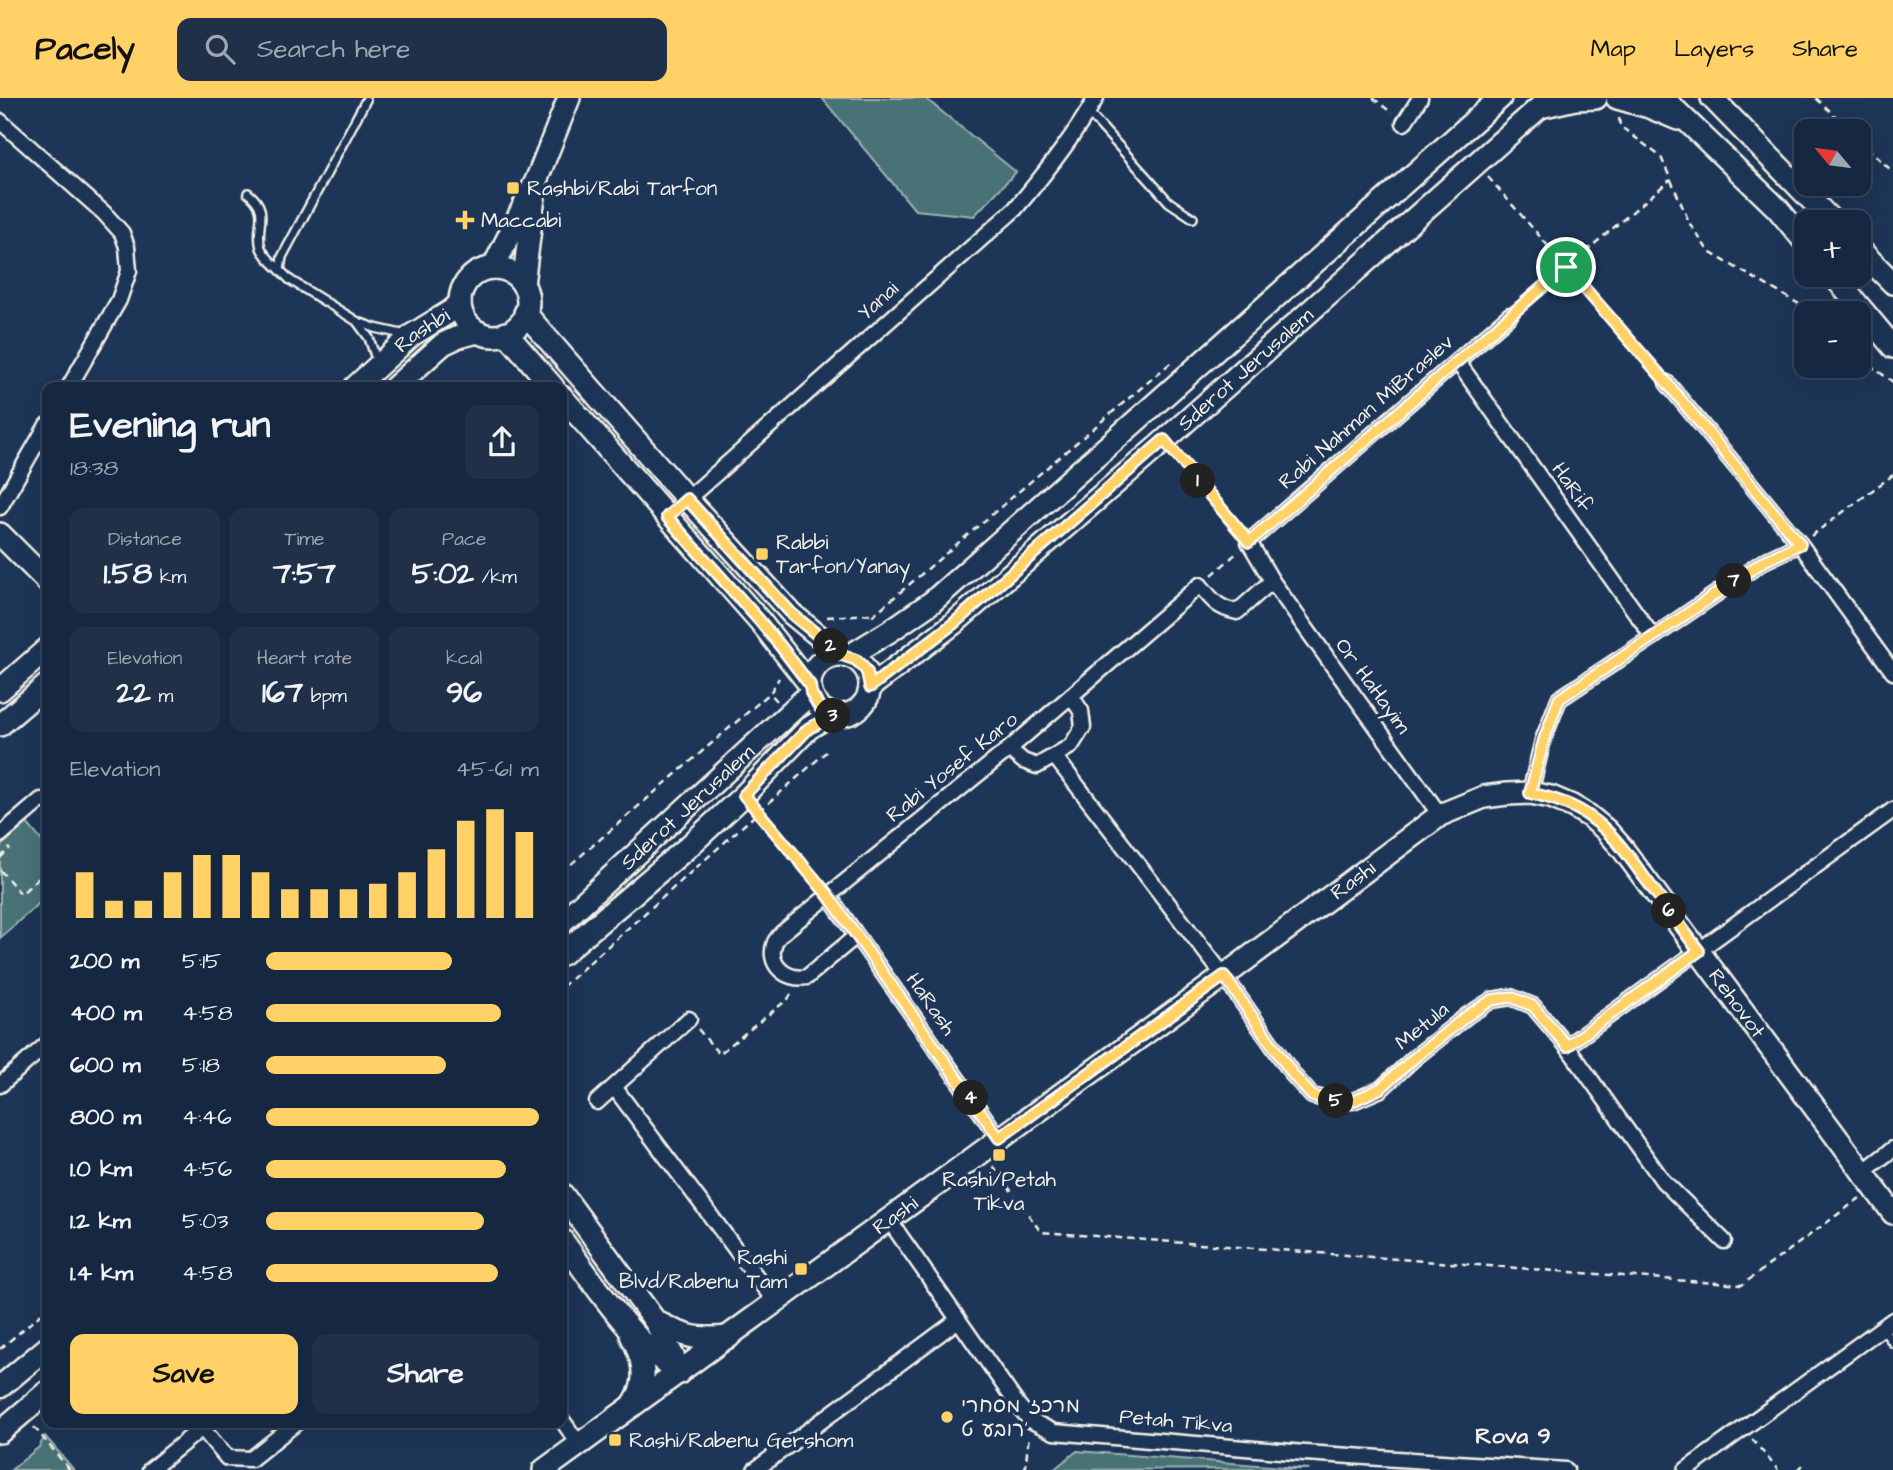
<!DOCTYPE html>
<meta charset="utf-8">
<style>
body{margin:0;font-family:"Architects Daughter","Playpen Sans Hebrew",sans-serif;background:#1f3048;color:#f1f3f6;height:100vh;display:flex;flex-direction:column;font-size:26px;white-space:nowrap}
*{box-sizing:border-box;margin:0}
p{font-size:23px;color:#9ea6b1}
.icon{flex:none;width:38px;height:38px;fill:none;stroke:currentColor;stroke-width:2;stroke-linecap:round;stroke-linejoin:round}
.map{position:relative;flex:1;overflow:hidden}
.side{position:absolute;left:42px;top:284px;width:525px;height:1046px;display:flex;flex-direction:column;background:#162841;border-radius:14px;box-shadow:0 7px 28px #0002,0 0 0 2px #35445a}
.side>*{flex:none}
.needle{width:46px;rotate:299deg}
.buttons{position:absolute;left:1794px;top:21px;display:grid;gap:14px}
.buttons a{display:grid;place-items:center;width:77px;height:77px;border-radius:14px;background:#162841;box-shadow:0 7px 28px #0002,0 0 0 2px #35445a;font-size:35px}
.pin{position:absolute;display:grid;place-items:center;width:60px;height:60px;color:#fff;margin:-30px;border:4px solid #fff;border-radius:50%;box-shadow:0 2px 7px #0007}
.km{position:absolute;width:35px;height:35px;margin:-18px;border-radius:50%;background:#222;color:#fff;font-size:19px;line-height:35px;text-align:center}
.round{display:grid;place-items:center;flex:none;width:74px;height:74px;border-radius:14px;background:#1f3048}
.summary{display:flex;align-items:center;justify-content:space-between;height:119px;padding:0 28px}
h1{font-size:38px;font-weight:700;line-height:52px}
.figures{display:grid;grid-template-columns:repeat(3,1fr);gap:10px;height:119px;padding:7px 28px}
.figures div{display:grid;align-content:center;border-radius:14px;background:#1f3048;text-align:center}
.figures b{font-size:30px;font-weight:700}
.figures small{font-size:19px;font-weight:400}
.figures p{font-size:19px}
.chart{height:196px;padding:14px 28px}
.chart p{display:flex;justify-content:space-between}
.chart svg{width:100%;height:126px;margin-top:7px;stroke:#ffd166;stroke-width:6}
.primary-button{display:flex;gap:14px;margin-top:auto;padding:14px 28px}
.primary-button a{flex:1;height:80px;border-radius:14px;background:#ffd166;color:#111;font-size:28px;font-weight:700;line-height:80px;text-align:center}
.primary-button a+a{background:#1f3048;color:#f1f3f6}
ul{padding:0 28px;list-style:none;font-size:23px}
li{display:grid;grid-template-columns:112px 84px 1fr;align-items:center;height:52px}
li i{height:18px;border-radius:9px;background:#ffd166}
header{display:flex;align-items:center;gap:42px;box-sizing:border-box;height:98px;padding:0 35px;background:#ffd166;color:#111}
header strong{font-size:33px}
nav{display:flex;gap:38px;margin-inline-start:auto;font-size:24px}
.search{width:490px;height:63px;background:#1f3048;display:flex;align-items:center;gap:18px;box-sizing:border-box;padding:0 24px;border-radius:14px;color:#9ea6b1;font-size:26px}
.map>svg:first-child{display:block}
</style>
<header>
<strong>Pacely</strong>
<div class="search"><svg class="icon" aria-label="search" viewBox="0 0 24 24"><circle cx="10" cy="10" r="6"/><path d="M15 15l6 6"/></svg>Search here</div>
<nav><a>Map</a><a>Layers</a><a>Share</a></nav>
</header>
<div class="map">
<svg width="1893" height="1372" viewBox="0 0 1893 1372">
<rect width="100%" height="100%" fill="#1d3557"/>
<filter id="ink" filterUnits="userSpaceOnUse"><feTurbulence type="fractalNoise" baseFrequency=".0143" numOctaves="2"/><feDisplacementMap in="SourceGraphic" scale="14" xChannelSelector="R" yChannelSelector="G"/><feConvolveMatrix kernelMatrix="1 2 1 2 8 2 1 2 1" color-interpolation-filters="sRGB"/></filter>
<g filter="url(#ink)">
<g fill="#497276" stroke="#9eb2af" stroke-width="2">
<path d="M822,0H925L1016,74L974,118L915,112Z"/>
<path d="M27,725L47,749V798L0,840V749Z"/>
<path d="M45,1338L74,1372H11L39,1349Z"/>
<path d="M1077,1353L1310,1371L1053,1372Z"/>
</g>
<g fill="none" stroke-linecap="round" stroke-linejoin="round">
<defs>
<g id="lane">
<path d="M366,2L282,159L280,172L290,182L358,224L375,230L406,237"/>
<path d="M1088,14L1169,104L1193,120"/>
<path d="M248,95C272,114 254,128 261,150C265,159 274,166 280,172"/>
<path d="M358,225L369,240L377,264"/>
<path d="M1882,1230L1893,1245"/>
</g>
<g id="street">
<path d="M0,23L104,115L122,135L127,149L129,173L119,202L69,289"/>
<path d="M1404,25L1420,0"/>
<path d="M1457,263L1653,539"/>
<path d="M1667,285L1800,446L1893,574"/>
<path d="M0,409L47,327"/>
<path d="M667,419L1015,111C1045,76 1073,40 1096,0"/>
<path d="M1009,651L1023,663L1037,668L1071,648L1083,629L1081,613L1071,598"/>
<path d="M1055,659L1224,878L1294,978L1312,998L1334,1003H1353L1381,991L1413,961L1468,917L1492,902L1511,899L1533,908L1567,948L1663,1083L1724,1143"/>
<path d="M1530,695L1543,642L1559,601L1653,539L1764,463L1800,446"/>
<path d="M1440,717L1272,483L1249,444L1510,217"/>
<path d="M0,737L41,702L47,703"/>
<path d="M828,797L999,1040"/>
<path d="M856,838L807,879C786,883 766,866 775,844C775,843 781,836 782,835L1009,651L1200,487C1212,502 1217,510 1237,514L1272,483"/>
<path d="M1567,948L1893,712"/>
<path d="M0,987L47,946"/>
<path d="M614,989L776,1205"/>
<path d="M597,1004L689,921"/>
<path d="M1863,1074L1893,1051"/>
<path d="M889,1122L1017,1306L1030,1322L1054,1334L1305,1355L1566,1372"/>
<path d="M562,1322L579,1346"/>
<path d="M202,1330L227,1360L251,1361L296,1325"/>
<path d="M150,1372L208,1325"/>
<path d="M755,1372L958,1222"/>
<path d="M1686,1372L1893,1222"/>
</g>
<g id="secondary">
<path d="M1617,0L1649,9L1678,21"/>
<path d="M1663,0L1778,111L1806,145"/>
<path d="M1712,0L1833,124"/>
<path d="M1540,9L1575,1L1596,0"/>
<path d="M1858,150L1893,185"/>
<path d="M493,170L536,83L569,0"/>
<circle cx="494" cy="204" r="34"/>
<path d="M1833,177L1893,249"/>
<path d="M523,187L534,99"/>
<path d="M525,215L687,401L792,516L842,557"/>
<path d="M506,235L553,289"/>
<path id="s1" d="M355,289L412,237L451,213L460,205"/>
<path d="M395,289L443,246L458,239L478,234"/>
<path d="M562,299L759,522L810,587"/>
<path d="M0,436L47,483"/>
<circle cx="840" cy="587" r="30"/>
<path d="M849,558L890,533L932,504L1500,0"/>
<path id="s2" d="M870,589L953,526L1164,343L1550,0"/>
<path d="M0,592L47,551"/>
<path d="M0,627L47,587"/>
<path id="s3" d="M562,824L811,595"/>
<path d="M562,856L688,749L744,697L809,630L822,622L836,617"/>
<path d="M562,1096L655,1223L674,1260L679,1275"/>
<path d="M562,1142C597,1189 629,1241 679,1275"/>
<path d="M655,1223C684,1239 696,1242 729,1239"/>
<path d="M631,1237C639,1251 646,1271 642,1287C641,1294 636,1302 632,1308"/>
<path d="M0,1289L47,1250"/>
<path d="M0,1334L47,1294"/>
<path id="s4" d="M544,1372L1224,878L1440,717L1484,699L1507,696L1530,695L1551,699L1572,708L1589,718L1606,732L1622,750L1893,1115"/>
</g>
</defs>
<use href="#lane" stroke="#f4f1e8" stroke-width="12"/>
<use href="#street" stroke="#f4f1e8" stroke-width="19"/>
<use href="#secondary" stroke="#f4f1e8" stroke-width="26"/>
<g stroke="#f4f1e8" stroke-width="2.5" stroke-dasharray="7 5" stroke-linecap="butt">
<path d="M1373,0L1392,15"/>
<path d="M1816,0L1851,33"/>
<path d="M1619,20L1620,28L1661,59L1690,126L1709,154L1806,210L1810,215"/>
<path d="M1858,41L1893,74"/>
<path d="M1488,79L1658,274"/>
<path d="M1521,208L1670,82"/>
<path d="M1858,262L1875,271L1893,284"/>
<path d="M1175,356L1239,431"/>
<path d="M1811,438L1893,377"/>
<path d="M1212,477L1239,453"/>
<path d="M872,518L1174,262"/>
<path d="M827,519L870,516L872,518"/>
<path d="M777,603L770,595L779,580"/>
<path d="M758,714L819,787"/>
<path d="M0,760L10,750"/>
<path d="M0,772L21,796L45,774L47,777"/>
<path d="M562,774L770,595"/>
<path d="M562,889L826,654"/>
<path d="M698,931L719,956L788,901L793,893"/>
<path d="M993,1068L1041,1134L1742,1187L1860,1100"/>
<path d="M0,1251L47,1211"/>
<path d="M34,1329L70,1372"/>
<path d="M1752,1341L1778,1372"/>
<path d="M1025,1372L1029,1337"/>
<path d="M1798,1372L1803,1367"/>
</g>
<use href="#lane" stroke="#1d3557" stroke-width="7"/>
<use href="#street" stroke="#1d3557" stroke-width="14"/>
<use href="#secondary" stroke="#1d3557" stroke-width="21"/>
</g>
</g>
<g fill="none" stroke-linecap="round" stroke-linejoin="round" filter="url(#ink)">
<defs>
<path id="route" d="M1566,169L1667,285L1800,446L1764,463L1653,539L1559,601L1544,642L1530,695C1552,700 1572,706 1590,719C1613,735 1628,757 1644,779C1663,804 1681,829 1699,853L1567,948L1533,908L1511,899L1492,902L1468,917L1413,961L1381,990L1353,1003H1334L1312,998L1294,978L1224,878L999,1040L828,797L744,697L809,630L836,617L827,614L820,610L811,595L810,587L782,550L759,522L667,419L687,401L792,516L842,557L856,562L862,567L867,574L870,589L953,526L1164,342L1249,444Z"/>
</defs>
<use href="#route" stroke="#fff" stroke-width="14"/>
<use href="#route" stroke="#ffd166" stroke-width="9"/>
</g>
<g fill="#ffd166" stroke="#1d3557" stroke-width="2.5">
<rect x="506" y="83" width="14" height="14" rx="3.5"/>
<path d="M461.5 111.5h7v7h7v7h-7v7h-7v-7h-7v-7h7z"/>
<rect x="755" y="449" width="14" height="14" rx="3.5"/>
<rect x="992" y="1050" width="14" height="14" rx="3.5"/>
<rect x="794" y="1164" width="14" height="14" rx="3.5"/>
<circle cx="947" cy="1319" r="7"/>
<rect x="608" y="1335" width="14" height="14" rx="3.5"/>
</g>
<g text-anchor="middle" dominant-baseline="central" stroke-width="7" stroke-linejoin="round" paint-order="stroke">
<g font-size="21" fill="#f4f1e8" stroke="#1d3557" text-anchor="start">
<text x="527" y="90">Rashbi/Rabi Tarfon</text>
<text x="481" y="122">Maccabi</text>
<text x="776" y="444">Rabbi<tspan x="776" dy="24">Tarfon/Yanay</tspan></text>
<text x="999" y="1081" text-anchor="middle">Rashi/Petah<tspan x="999" dy="24">Tikva</tspan></text>
<text x="787" y="1159" text-anchor="end">Rashi<tspan x="787" dy="24">Blvd/Rabenu Tam</tspan></text>
<text x="961" y="1307">מרכז מסחרי<tspan x="961" dy="24">רובע ט'</tspan></text>
<text x="629" y="1342">Rashi/Rabenu Gershom</text>
</g>
<g font-size="21" fill="#f4f1e8" stroke="#1d3557">
<text transform="translate(878 203) rotate(-42)">Yanai</text>
<text stroke="none"><textPath href="#s1" startOffset="88">Rashbi</textPath></text>
<text stroke="none"><textPath href="#s2" startOffset="492">Sderot Jerusalem</textPath></text>
<text transform="translate(1366 314) rotate(-41)">Rabi Nahman MiBraslev</text>
<text transform="translate(1572 389) rotate(55)">HaRif</text>
<text transform="translate(1373 588) rotate(54)">Or HaHayim</text>
<text transform="translate(952 669) rotate(-39)">Rabi Yosef Karo</text>
<text stroke="none"><textPath href="#s3" startOffset="170">Sderot Jerusalem</textPath></text>
<text stroke="none"><textPath href="#s4" startOffset="1001">Rashi</textPath></text>
<text stroke="none"><textPath href="#s4" startOffset="1507">Rehovot</textPath></text>
<text transform="translate(931 906) rotate(55)">HaRash</text>
<text transform="translate(1422 928) rotate(-39)">Metula</text>
<text stroke="none"><textPath href="#s4" startOffset="434">Rashi</textPath></text>
<text transform="translate(1176 1323) rotate(5)">Petah Tikva</text>
</g>
<g font-size="23" font-weight="bold" fill="#f4f1e8" stroke="#1d3557">
<text x="1513" y="1338">Rova 9</text>
</g>
</g>
</svg>
<div class="buttons">
<a><svg class="needle" viewBox="-14 -14 28 28"><path d="M0-13l5 13h-10z" fill="#e53935"/><path d="M0 13l5-13h-10z" fill="#9ea6b1"/></svg></a>
<a>+</a>
<a>−</a>
</div>
<div class="pin" style="left:1566px;top:169px;background:#1e9e55"><svg class="icon" aria-label="arrive" viewBox="0 0 24 24"><path d="M6 21V4h12l-3 4 3 4H6"/></svg></div>
<b class="km" style="left:1198px;top:383px">1</b>
<b class="km" style="left:831px;top:548px">2</b>
<b class="km" style="left:833px;top:618px">3</b>
<b class="km" style="left:971px;top:1000px">4</b>
<b class="km" style="left:1336px;top:1003px">5</b>
<b class="km" style="left:1669px;top:813px">6</b>
<b class="km" style="left:1734px;top:483px">7</b>
<section class="side">
<div class="summary"><div><h1>Evening run</h1><p>18:38</p></div><a class="round"><svg class="icon" aria-label="share" viewBox="0 0 24 24"><path d="M12 15V3M7 8l5-5 5 5M5 13v7h14v-7"/></svg></a></div>
<div class="figures">
<div><p>Distance</p><b>1.58<small> km</small></b></div>
<div><p>Time</p><b>7:57</b></div>
<div><p>Pace</p><b>5:02<small> /km</small></b></div>
</div>
<div class="figures">
<div><p>Elevation</p><b>22<small> m</small></b></div>
<div><p>Heart rate</p><b>167<small> bpm</small></b></div>
<div><p>kcal</p><b>96</b></div>
</div>
<div class="chart"><p><span>Elevation</span>45–61 m</p>
<svg viewBox="0 0 160 44" preserveAspectRatio="none"><path d="M5 44V28M15 44V38M25 44V38M35 44V28M45 44V22M55 44V22M65 44V28M75 44V34M85 44V34M95 44V34M105 44V32M115 44V28M125 44V20M135 44V10M145 44V6M155 44V14"/></svg>
</div>
<ul>
<li><b>200 m</b>5:15<i style="width:68%"></i></li>
<li><b>400 m</b>4:58<i style="width:86%"></i></li>
<li><b>600 m</b>5:18<i style="width:66%"></i></li>
<li><b>800 m</b>4:46<i style="width:100%"></i></li>
<li><b>1.0 km</b>4:56<i style="width:88%"></i></li>
<li><b>1.2 km</b>5:03<i style="width:80%"></i></li>
<li><b>1.4 km</b>4:58<i style="width:85%"></i></li>
</ul>
<div class="primary-button"><a>Save</a><a>Share</a></div>
</section>
</div>
